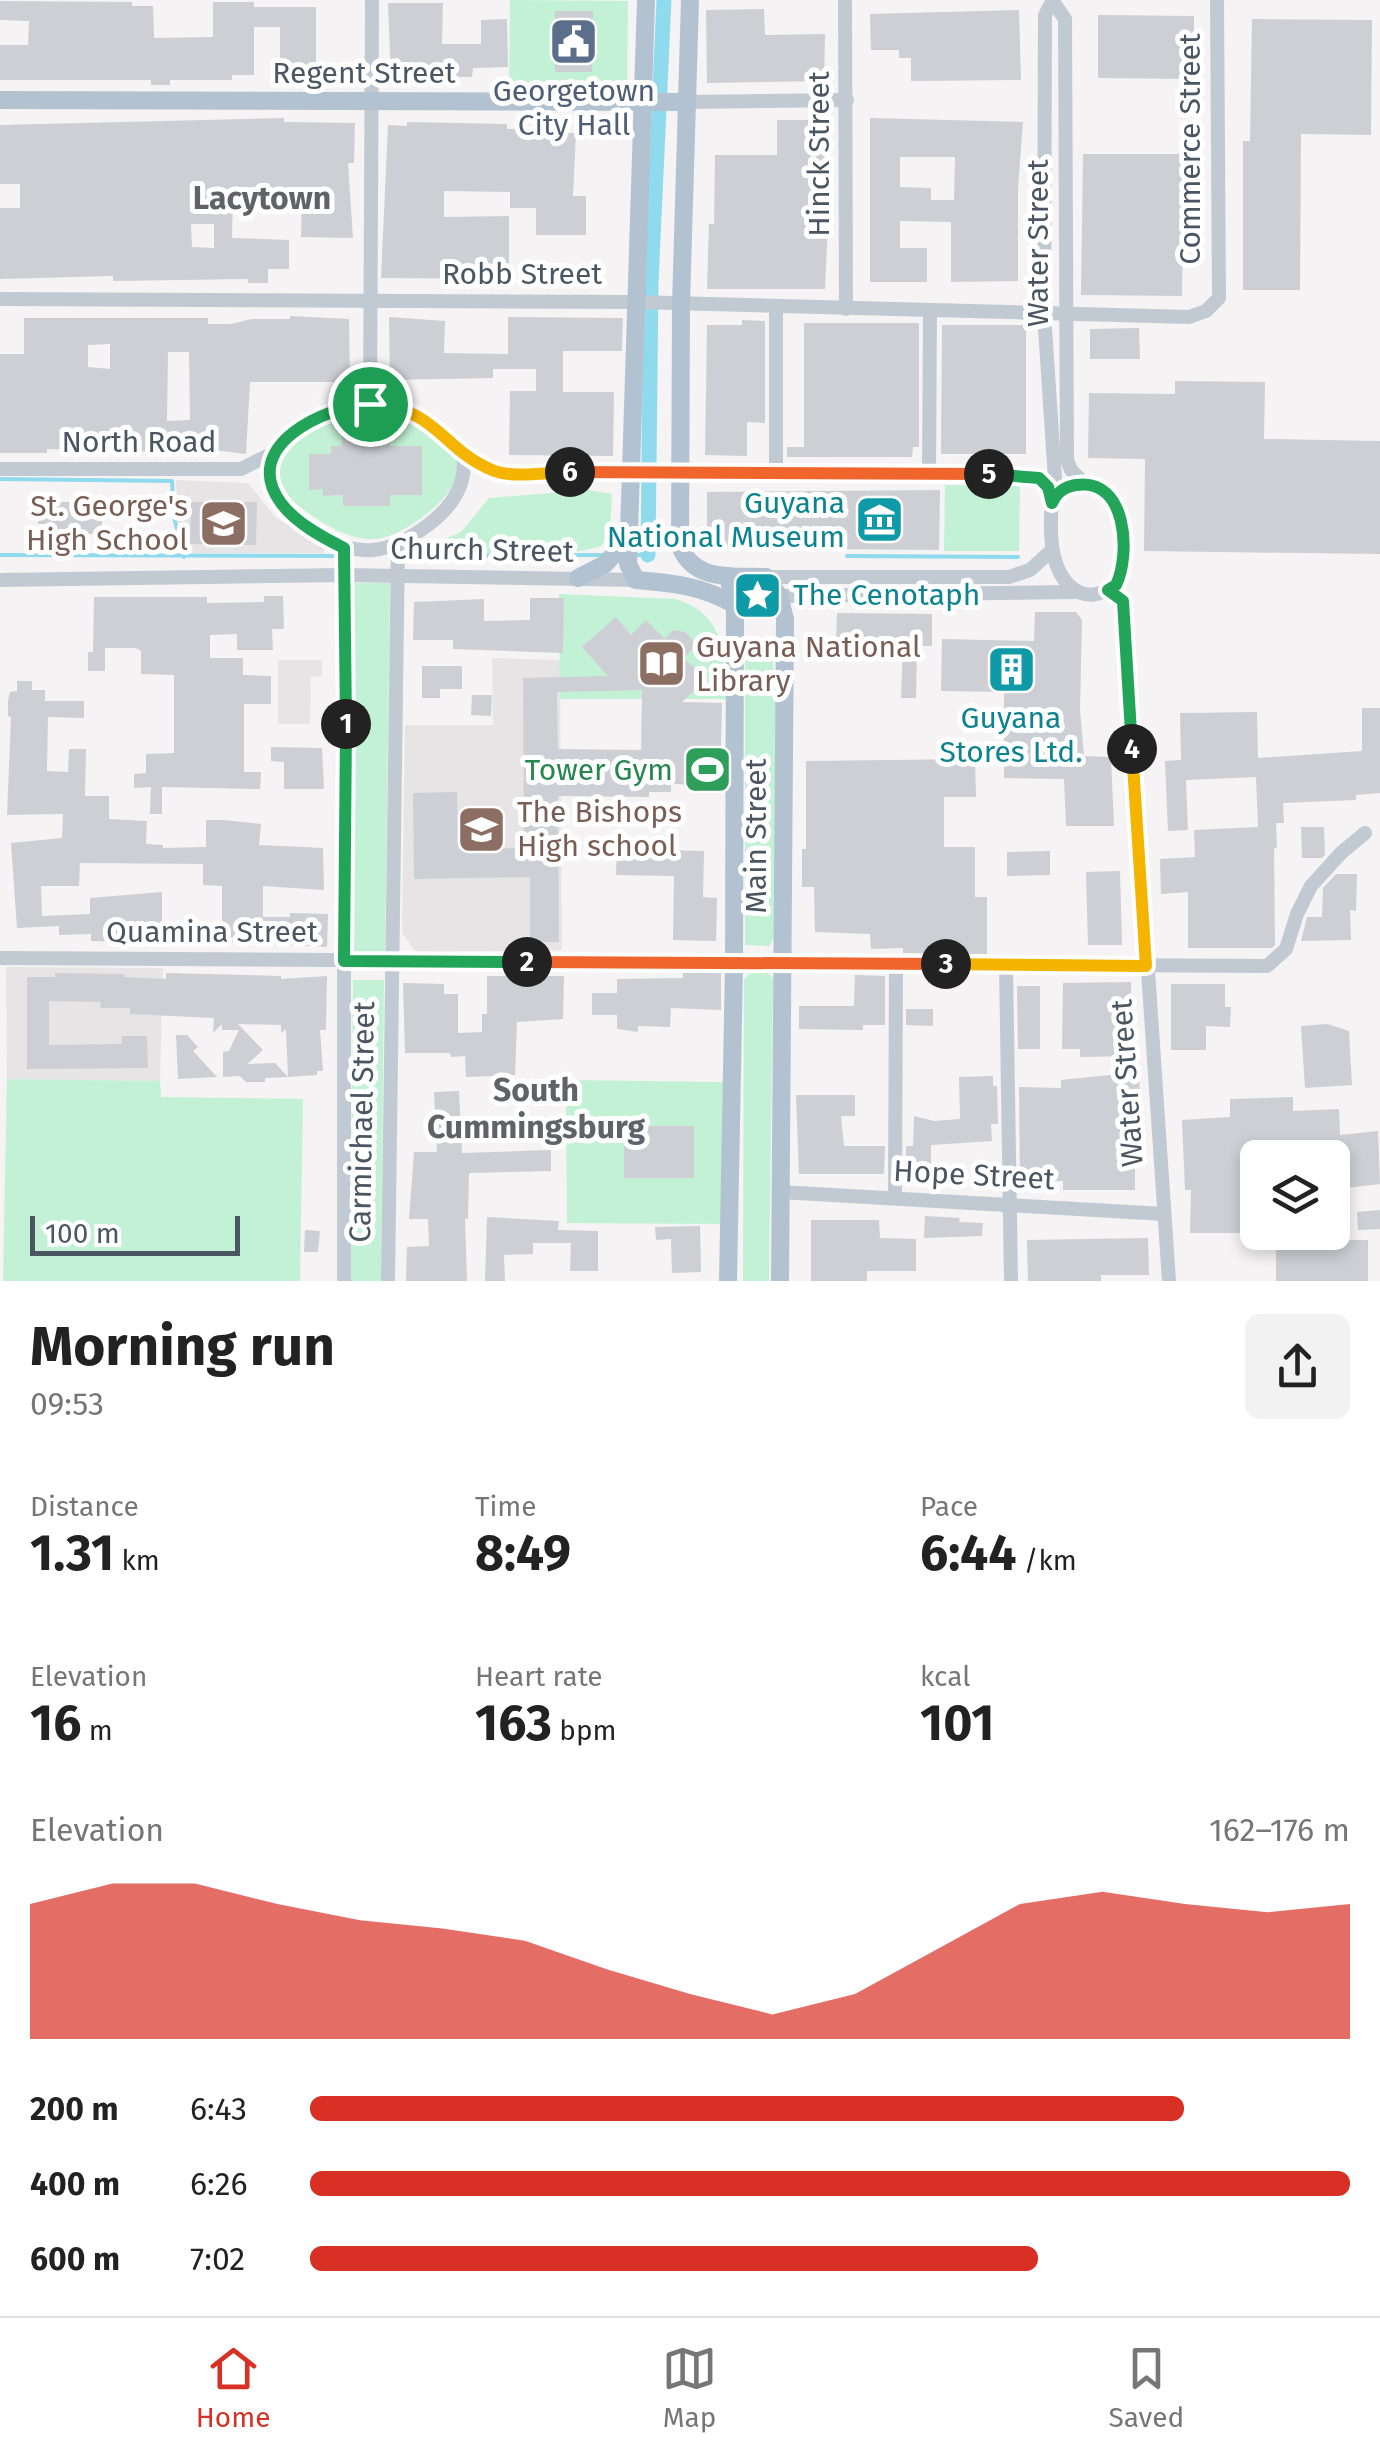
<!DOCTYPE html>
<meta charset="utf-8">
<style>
body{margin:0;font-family:"Fira Sans",sans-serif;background:#f2f2f2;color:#222;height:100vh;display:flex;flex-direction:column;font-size:38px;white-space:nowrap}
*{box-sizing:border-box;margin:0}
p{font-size:32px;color:#767676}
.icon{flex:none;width:55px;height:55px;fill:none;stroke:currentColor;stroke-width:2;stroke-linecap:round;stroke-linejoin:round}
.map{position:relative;height:1281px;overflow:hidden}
.sheet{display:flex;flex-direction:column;background:#fff;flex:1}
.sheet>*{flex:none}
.buttons{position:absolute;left:1240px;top:1140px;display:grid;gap:20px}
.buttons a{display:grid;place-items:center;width:110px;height:110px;border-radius:15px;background:#fff;box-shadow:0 5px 15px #0003;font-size:50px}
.scale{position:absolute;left:30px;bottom:25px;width:210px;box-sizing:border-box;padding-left:10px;border:5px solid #4a5661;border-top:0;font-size:28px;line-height:35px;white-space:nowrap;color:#4a5661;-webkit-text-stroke:8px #fff;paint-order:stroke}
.pin{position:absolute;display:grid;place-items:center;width:85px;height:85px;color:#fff;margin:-42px;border:5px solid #fff;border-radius:50%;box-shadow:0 2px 10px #0007}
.km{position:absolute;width:50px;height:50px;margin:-25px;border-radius:50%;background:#222;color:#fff;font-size:28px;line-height:50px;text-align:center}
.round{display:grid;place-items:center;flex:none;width:105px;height:105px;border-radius:15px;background:#f2f2f2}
.summary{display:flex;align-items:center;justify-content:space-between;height:170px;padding:0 30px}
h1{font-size:55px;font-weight:700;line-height:75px}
.metrics{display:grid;grid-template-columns:repeat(3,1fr);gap:15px;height:170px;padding:10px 30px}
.metrics div{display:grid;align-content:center}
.metrics b{font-size:50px;font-weight:700}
.metrics small{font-size:28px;font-weight:400}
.metrics p{font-size:28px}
.chart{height:280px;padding:20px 30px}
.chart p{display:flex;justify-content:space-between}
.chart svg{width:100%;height:180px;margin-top:10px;fill:#d93025;opacity:.7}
ul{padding:0 30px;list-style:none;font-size:32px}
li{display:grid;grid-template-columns:160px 120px 1fr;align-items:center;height:75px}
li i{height:25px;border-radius:12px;background:#d93025}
.dock{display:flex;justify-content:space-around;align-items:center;height:140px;border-top:2px solid #e0e0e0;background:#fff;font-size:28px;color:#767676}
.dock a{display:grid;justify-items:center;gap:5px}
.dock .active{color:#d93025}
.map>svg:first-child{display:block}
</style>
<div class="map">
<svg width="1380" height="1281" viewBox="0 0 1380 1281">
<rect width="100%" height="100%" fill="#f5f3f3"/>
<g fill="#e6e4e5">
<path d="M176,480L248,483L275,517L324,547V553H187L177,517Z"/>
<path d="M492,658L560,660L562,950L416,952L402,933L405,725H493Z"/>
<path d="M278,660H322V676L311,677L310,724H278Z"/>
<path d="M6,967L163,968L160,1081L7,1079Z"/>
</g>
<g fill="#c3f1d5" fill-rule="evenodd">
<path d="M510,0L628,1L627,90H509ZM555,12H592V72L555,71Z"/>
<path d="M365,411C433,417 502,459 421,518C404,530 386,541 365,539C347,536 330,528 316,518C293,503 281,493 278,465C300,428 322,417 365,411ZM389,435L390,446H422V495H390V506H344L343,495L324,496L323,489H309V454H331V446H342V436Z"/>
<path d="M945,485L1020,486L1019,551H944Z"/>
<path d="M588,490L612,494L610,532L601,546C548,562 484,553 429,552L425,548L461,532L489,498Z"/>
<path d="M354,583H390L385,954H349Z"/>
<path d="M559,594L676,599C727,616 723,653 726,699H560Z"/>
<path d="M756,644L772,651L776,695L774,938L769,946L745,945V658L747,649Z"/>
<path d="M765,970L773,978L769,1281H743L744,979L750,973Z"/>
<path d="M353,980H384L381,1281H350Z"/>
<path d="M7,1079L160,1081L161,1097L303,1099L300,1281H3Z"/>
<path d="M566,1080L723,1082L721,1224L567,1223ZM625,1126H694V1177L624,1178Z"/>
</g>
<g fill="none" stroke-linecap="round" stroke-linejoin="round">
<g stroke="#90daee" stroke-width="4">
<path d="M0,479L172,481L174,517L184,557"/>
<path d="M0,555L338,556"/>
<path d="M633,555H648"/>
<path d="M403,556L603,555"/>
<path d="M847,556L1018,557"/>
</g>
<path stroke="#90daee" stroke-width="15" d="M648,555L651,282L664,0"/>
</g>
<g fill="#cdcfd5" fill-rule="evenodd">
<path d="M0,1L132,2V6H153L154,38L213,37V2H254V7H316V71L280,72V27H254V75H232V80H170V85H151V80H0V45H28L29,21L0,20Z"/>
<path d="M388,3H443L442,44H481V20L507,19L508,67L473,68L472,77H391Z"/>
<path d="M764,9L765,35L825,34L824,81L707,83L706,10Z"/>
<path d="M1019,10L1021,80L911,81V58H899V50H871L870,14Z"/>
<path d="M555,11H593L592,72H555Z"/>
<path d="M1098,15L1194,16V79L1098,78Z"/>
<path d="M1252,19L1372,20L1371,135L1301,134L1300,290H1243V141H1250Z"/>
<path d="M284,118V122L355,123L354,163H348L353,238L301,237L302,197H288V193L233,195L232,238L289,240V269H268V283H248V279L113,281V276L0,279V208H20V184H0V125ZM191,224H214V248L192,247Z"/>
<path d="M870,118L1023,122L1018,187V281L951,282V222L900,221V248H927V282H870ZM900,157H955L954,200H931V188L900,187Z"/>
<path d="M777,120H828V157H831L825,289H707L709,224H714L715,155H777Z"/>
<path d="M407,122L507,124V129H552V133H576L573,196H586V235H536V208H510V192L444,191V217L509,216V279L381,278L388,125L407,126Z"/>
<path d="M1083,154H1184L1182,296L1081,295Z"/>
<path d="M290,316L349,319L350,382H250L246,454L214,450V447L169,446V452L47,449V453H0V354H24V318H208V324H231L252,319H290ZM110,344V369L88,367V345ZM168,352H189L190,420L167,421Z"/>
<path d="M389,317L445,321L444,353L508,354V317L623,318L622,351H563V392H614L613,456L509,455L510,391H536V369H493V378L390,380Z"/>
<path d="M742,320L765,321V423L747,422V456L705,455L707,325H742Z"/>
<path d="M804,323H919V447H913L912,457H787V447H804Z"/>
<path d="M942,325H1026V454H941Z"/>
<path d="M1139,328L1140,359H1090V329Z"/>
<path d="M1175,381L1265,382L1264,439L1380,441V554L1144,551L1145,459L1088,458L1089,393L1175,394Z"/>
<path d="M390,435V446H422V495H390V506H343V495L323,496V489L309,490V454H331V446H342V436Z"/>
<path d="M940,490L939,550L707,548V492Z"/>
<path d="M50,502H102V534H49V524H38V510H49Z"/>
<path d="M191,502H257L256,545L190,544Z"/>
<path d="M264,596H283L284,629H272L273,650H237V634L210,635V658H243V675L271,676V704H244V772H261L260,789L162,787V814H150L151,787L134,788V774L146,773V754L174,753V675L141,674V651L136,648H105V671H88V652H93L94,597H207V603L264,602Z"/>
<path d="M530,598H564L563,653L453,649V640H413L414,602L484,599V621L530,620Z"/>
<path d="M1035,612H1076L1082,620L1080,710L1084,756L1111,757L1114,826H1066L1064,779L1004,778V692L941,691L942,639L1034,641Z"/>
<path d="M837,613L932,614V646H917L916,698H901L903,646L836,645Z"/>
<path d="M616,617L631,635L646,620L665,639L673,630L685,632L692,639L694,647L684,658L706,679L682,702L722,703L720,785L671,784V792H649V797L558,796L559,942H530V877L414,879L413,793L457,792L458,849L524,848L523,678L608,676L582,647ZM642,690L641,750L558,749L557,692Z"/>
<path d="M422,666H462V689H440V698H422Z"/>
<path d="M17,681H32V690H45V701H84V718L48,717L47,771L68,772L69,749H86L85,796H109V819L147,821L146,844L163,845V848L206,847V820H224L261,824L259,845L323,848L324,890L263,886V917H290V913L328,914L327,947L222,942V886L203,885V864L80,863L79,886H41L42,916L90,914V898L162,892V943L91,941V934L59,935V926L17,928L11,843L62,838L63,814L7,815L11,717L8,716V701L10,692L17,691Z"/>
<path d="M472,695H492L491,716L471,715Z"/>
<path d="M1362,708H1380V793L1356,795V800L1283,803L1284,823H1276L1277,848H1274L1275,945L1272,948H1188V892L1161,894L1160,859L1195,857L1194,830L1258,827L1256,777L1186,780L1188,830L1168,831L1165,761L1181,760L1180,713L1257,712L1258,758L1362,751Z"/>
<path d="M271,747L322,748L324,789H284V762L271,761Z"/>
<path d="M975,759L976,797H944V847H975V897H987V954L903,953V948L871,949L870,934L815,932L814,887H802V849H806V761Z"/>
<path d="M1301,827H1324L1325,855L1322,858H1302Z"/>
<path d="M617,849L704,851L703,897L717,898L716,941L673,940L674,876L616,875Z"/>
<path d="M1050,851V875L1007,876V852Z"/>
<path d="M1120,871L1122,945H1088L1086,872Z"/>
<path d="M1336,874H1357L1356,911L1350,910L1351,940L1301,941L1307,917H1322L1323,888Z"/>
<path d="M55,973L124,974V977L166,979V973L281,976V979L327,976L326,1030H320L323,1071H317V1075L288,1077L286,1029L281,1033V1025L238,1024L263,1050L247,1064L275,1063L288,1077L265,1078V1082H246L240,1076L223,1077V1052L229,1051L239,1030H222V1024L213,1033L214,1018L130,1014V1008H100L101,1002L49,1001V1045L122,1044V1036H147L148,1068L27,1069V977H55Z"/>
<path d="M683,973H721V1010L671,1008L670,1027L638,1026V1032L617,1029V1015H592V993H617V979L683,978Z"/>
<path d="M855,975L885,976V1025H863V1030L799,1029V1006H854Z"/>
<path d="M487,976H564L563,1019L517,1022L515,1075L466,1077L465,1056L451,1057L450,1053H405L403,983L444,984V994H458V1033L482,1032V1014H487Z"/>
<path d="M1131,982L1132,1056L1080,1057V1049H1062L1063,983Z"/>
<path d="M1171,984H1225V1007H1231L1230,1027L1206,1026V1050H1171Z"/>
<path d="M1017,986H1040V1049H1018Z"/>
<path d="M906,1009H933V1026L906,1025Z"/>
<path d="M1327,1024L1349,1031L1352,1085L1305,1088L1301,1026Z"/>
<path d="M176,1035H187L198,1047L193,1051L217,1077L178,1079Z"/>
<path d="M1139,1072L1140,1098H1135L1138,1138H1135V1190H1063V1181L1020,1182L1019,1087L1061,1088V1080Z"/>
<path d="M993,1076V1086H997L998,1124H991L992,1141L931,1145V1172H906V1146H913L914,1116L934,1121L960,1119L959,1077Z"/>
<path d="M459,1091L462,1153L551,1150V1171L469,1173L468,1219H465L467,1281H406L407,1247L429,1246L428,1219H409L414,1152H437L434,1092Z"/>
<path d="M796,1095H855V1116H841L844,1146H885L884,1174H799Z"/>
<path d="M1293,1097V1111L1339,1109L1340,1135L1378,1131L1380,1184L1338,1189L1337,1176L1332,1177V1145L1295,1147V1158H1258V1233H1190L1191,1190H1185L1182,1120L1230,1117V1099Z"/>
<rect x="624" y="1126" width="70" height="52"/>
<path d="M1380,1210V1229L1358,1230L1357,1212Z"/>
<path d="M925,1216L960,1218L959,1222L983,1223L982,1236L924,1238Z"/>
<path d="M487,1217L559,1221L558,1230L598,1231V1271H570L571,1243H533V1254L504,1255L505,1281H485Z"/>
<path d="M811,1220H879L880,1238L916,1239V1271H867V1281H811Z"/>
<path d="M700,1226L701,1272L672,1273L671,1239L656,1240L655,1227Z"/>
<path d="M305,1230L320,1231L318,1252H304Z"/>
<path d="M1148,1238L1149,1275H1101V1281H1028L1027,1240Z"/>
<rect x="1276" y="1240" width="92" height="41"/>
</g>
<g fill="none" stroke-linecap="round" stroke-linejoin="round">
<g stroke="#c1cad2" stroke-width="14">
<path d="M845,0L846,309"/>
<path d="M1052,0L1065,19L1067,460L1071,470L1085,484"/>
<path d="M1052,2L1045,15L1044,313L1056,494"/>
<path d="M685,102L847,100"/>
<path d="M0,299L636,302L1189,317L1206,311L1219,298L1217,0"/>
<path d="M370,404L372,0"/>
<path d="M463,453C468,484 452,507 428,525C412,537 394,548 373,550C348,552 330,541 310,527C256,491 260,448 317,418C336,408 361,401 384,405C400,409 419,415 433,425C456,441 472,467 501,473L1024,474C1044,476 1048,485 1052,503"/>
<path d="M0,469H241L275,452"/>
<path d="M776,474V308"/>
<path d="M929,474L930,310"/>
<path d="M1085,484C1104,488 1115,501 1121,520C1145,607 1053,627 1051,531C1051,517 1050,507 1056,494L1073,485Z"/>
<path d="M766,577H1009L1030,570L1051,551"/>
<path d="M0,580L344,575L636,580"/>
<path d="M1108,590L1123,601L1169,1281"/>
<path d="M735,605L754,608L779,596L1076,592"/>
<path d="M0,958L1267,966L1286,949L1297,914L1311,886L1341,853L1365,833"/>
<path d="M1006,965L1011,1281"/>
<path d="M780,1192L1164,1214"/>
<path d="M895,1198L896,963"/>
<path d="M344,1281V548"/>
<path d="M388,1281L398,544"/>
</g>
<g stroke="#b3c2d1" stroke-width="18">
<path d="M646,0L628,564L636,580C673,583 703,586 735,605"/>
<path d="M690,0L681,304L680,546C694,582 732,576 766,577L779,596L785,619L780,1281"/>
<path d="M0,100L685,102"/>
<path d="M728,576L735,605L734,964L728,1281"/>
<path d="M578,578L605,564L628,540"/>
</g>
</g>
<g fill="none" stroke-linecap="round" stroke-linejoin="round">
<defs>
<path id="split-1" d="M346,724L344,548C322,537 296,523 281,503C239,446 325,406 370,404"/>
<path id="split-2" d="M346,724L344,961L527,962"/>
<path id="split-3" d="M527,962L946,964"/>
<path id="split-4" d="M946,964L1146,966L1132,749"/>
<path id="split-5" d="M989,474L1039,478L1048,487L1052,503C1057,492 1064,487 1076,485C1127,477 1131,554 1116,585L1108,590L1123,601L1132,749"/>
<path id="split-6" d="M570,472L989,474"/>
<path id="split-7" d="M370,404C436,407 443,450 492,470C513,479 547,472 570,472"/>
</defs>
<use href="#split-1" stroke="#fff" stroke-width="20"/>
<use href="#split-2" stroke="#fff" stroke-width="20"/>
<use href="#split-3" stroke="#fff" stroke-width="20"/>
<use href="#split-4" stroke="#fff" stroke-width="20"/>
<use href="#split-5" stroke="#fff" stroke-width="20"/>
<use href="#split-6" stroke="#fff" stroke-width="20"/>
<use href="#split-7" stroke="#fff" stroke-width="20"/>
<use href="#split-1" stroke="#22a559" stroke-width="12"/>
<use href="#split-2" stroke="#22a559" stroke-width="12"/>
<use href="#split-3" stroke="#f0652b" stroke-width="12"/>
<use href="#split-4" stroke="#f5b400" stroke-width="12"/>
<use href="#split-5" stroke="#22a559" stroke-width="12"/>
<use href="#split-6" stroke="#f0652b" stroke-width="12"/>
<use href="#split-7" stroke="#f5b400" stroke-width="12"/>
</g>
<defs>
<symbol id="civic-square" viewBox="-11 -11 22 22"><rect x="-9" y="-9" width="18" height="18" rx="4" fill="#5c6f8a" stroke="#fff"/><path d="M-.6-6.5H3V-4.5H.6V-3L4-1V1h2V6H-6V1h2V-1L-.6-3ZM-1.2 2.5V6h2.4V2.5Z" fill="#fff"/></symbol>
<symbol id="museum-square" viewBox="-11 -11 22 22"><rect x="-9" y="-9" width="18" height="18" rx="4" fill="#0f9aa8" stroke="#fff"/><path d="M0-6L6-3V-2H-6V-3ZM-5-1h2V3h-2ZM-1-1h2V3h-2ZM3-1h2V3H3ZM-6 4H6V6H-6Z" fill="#fff"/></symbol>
<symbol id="school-square" viewBox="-11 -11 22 22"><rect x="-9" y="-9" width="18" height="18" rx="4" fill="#8d6e63" stroke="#fff"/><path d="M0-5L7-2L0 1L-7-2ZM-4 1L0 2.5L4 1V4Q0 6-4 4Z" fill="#fff"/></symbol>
<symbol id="sight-square" viewBox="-11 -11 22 22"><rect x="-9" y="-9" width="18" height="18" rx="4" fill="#0f9aa8" stroke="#fff"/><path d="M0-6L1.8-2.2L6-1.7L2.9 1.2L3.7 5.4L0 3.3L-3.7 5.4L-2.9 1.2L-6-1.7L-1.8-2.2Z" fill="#fff"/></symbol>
<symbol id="library-square" viewBox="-11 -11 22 22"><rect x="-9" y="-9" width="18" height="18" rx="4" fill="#8d6e63" stroke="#fff"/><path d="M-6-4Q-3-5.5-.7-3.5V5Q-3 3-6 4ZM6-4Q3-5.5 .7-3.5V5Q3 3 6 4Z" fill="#fff"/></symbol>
<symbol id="building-square" viewBox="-11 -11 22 22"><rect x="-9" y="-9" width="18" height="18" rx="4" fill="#0f9aa8" stroke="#fff"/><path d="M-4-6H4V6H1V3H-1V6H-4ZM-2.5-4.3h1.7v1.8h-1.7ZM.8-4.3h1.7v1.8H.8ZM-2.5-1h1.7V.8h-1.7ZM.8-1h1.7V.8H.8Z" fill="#fff"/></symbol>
<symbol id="stadium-square" viewBox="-11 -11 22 22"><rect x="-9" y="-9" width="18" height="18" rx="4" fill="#2e9e5b" stroke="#fff"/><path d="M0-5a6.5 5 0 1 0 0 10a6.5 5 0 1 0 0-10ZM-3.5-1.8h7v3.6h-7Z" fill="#fff"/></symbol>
</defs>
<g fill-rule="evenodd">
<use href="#civic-square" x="546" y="14" width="55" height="55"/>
<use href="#museum-square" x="852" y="492" width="55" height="55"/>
<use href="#school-square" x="196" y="496" width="55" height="55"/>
<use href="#sight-square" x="730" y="568" width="55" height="55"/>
<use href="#library-square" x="634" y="636" width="55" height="55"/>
<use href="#building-square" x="984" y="642" width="55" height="55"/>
<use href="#stadium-square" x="680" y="742" width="55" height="55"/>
<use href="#school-square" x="454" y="802" width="55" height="55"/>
</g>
<g text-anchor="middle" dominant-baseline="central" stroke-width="10" stroke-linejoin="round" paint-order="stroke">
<g font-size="30" fill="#4a5661" stroke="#fff">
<text x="364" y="73">Regent Street</text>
<text transform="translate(1190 149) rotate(-90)">Commerce Street</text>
<text transform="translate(819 154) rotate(-90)">Hinck Street</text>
<text transform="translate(1038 243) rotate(-90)">Water Street</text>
<text x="522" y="274">Robb Street</text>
<text x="139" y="442">North Road</text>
<text transform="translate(482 550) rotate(1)">Church Street</text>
<text transform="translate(756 836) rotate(-90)">Main Street</text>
<text x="212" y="932">Quamina Street</text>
<text transform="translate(1127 1083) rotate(-94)">Water Street</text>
<text transform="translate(362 1122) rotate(-89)">Carmichael Street</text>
<text transform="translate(974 1175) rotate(3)">Hope Street</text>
</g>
<g font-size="30" fill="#4e5e75" stroke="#fff">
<text x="574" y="91">Georgetown<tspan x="574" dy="34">City Hall</tspan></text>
</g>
<g font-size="30" fill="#0d838f" stroke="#fff" text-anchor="end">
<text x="845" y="503">Guyana<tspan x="845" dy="34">National Museum</tspan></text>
<text x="793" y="595" text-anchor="start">The Cenotaph</text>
<text x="1011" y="718" text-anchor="middle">Guyana<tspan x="1011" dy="34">Stores Ltd.</tspan></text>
</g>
<g font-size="30" fill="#785e54" stroke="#fff" text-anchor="start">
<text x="188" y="506" text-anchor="end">St. George's<tspan x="188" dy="34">High School</tspan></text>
<text x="696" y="647">Guyana National<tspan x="696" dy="34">Library</tspan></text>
<text x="517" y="812">The Bishops<tspan x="517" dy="34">High school</tspan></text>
</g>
<g font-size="30" fill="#27864d" stroke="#fff" text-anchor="end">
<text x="673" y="770">Tower Gym</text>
</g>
<g font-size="32" font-weight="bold" fill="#5f6368" stroke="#fff">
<text x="262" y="198">Lacytown</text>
<text x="536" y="1090">South<tspan x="536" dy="37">Cummingsburg</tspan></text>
</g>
</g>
</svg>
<div class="buttons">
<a><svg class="icon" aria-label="layers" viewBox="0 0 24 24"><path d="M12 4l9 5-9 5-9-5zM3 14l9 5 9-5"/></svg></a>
</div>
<div class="scale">100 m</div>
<div class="pin" style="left:370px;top:404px;background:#1e9e55"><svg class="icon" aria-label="arrive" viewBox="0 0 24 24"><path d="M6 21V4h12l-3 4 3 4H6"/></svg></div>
<b class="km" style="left:346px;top:724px">1</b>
<b class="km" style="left:527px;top:962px">2</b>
<b class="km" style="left:946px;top:964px">3</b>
<b class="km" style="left:1132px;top:749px">4</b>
<b class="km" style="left:989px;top:474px">5</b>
<b class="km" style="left:570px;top:472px">6</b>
</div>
<section class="sheet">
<div class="summary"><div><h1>Morning run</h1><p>09:53</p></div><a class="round"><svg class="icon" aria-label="share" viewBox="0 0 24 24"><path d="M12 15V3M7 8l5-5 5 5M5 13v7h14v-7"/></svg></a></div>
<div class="metrics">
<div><p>Distance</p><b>1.31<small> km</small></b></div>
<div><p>Time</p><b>8:49</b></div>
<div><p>Pace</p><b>6:44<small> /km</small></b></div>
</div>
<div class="metrics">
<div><p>Elevation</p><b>16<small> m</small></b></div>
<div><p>Heart rate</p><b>163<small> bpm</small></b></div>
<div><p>kcal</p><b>101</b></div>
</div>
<div class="chart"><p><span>Elevation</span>162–176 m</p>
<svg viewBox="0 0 160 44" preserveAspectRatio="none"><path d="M0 44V11L10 6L20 6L30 11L40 15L50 17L60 20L70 27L80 33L90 38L100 33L110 22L120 11L130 8L140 11L150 13L160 11V44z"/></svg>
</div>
<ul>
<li><b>200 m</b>6:43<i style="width:84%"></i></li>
<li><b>400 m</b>6:26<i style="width:100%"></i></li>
<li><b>600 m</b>7:02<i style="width:70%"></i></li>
</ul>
</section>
<nav class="dock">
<a class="active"><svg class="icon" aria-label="home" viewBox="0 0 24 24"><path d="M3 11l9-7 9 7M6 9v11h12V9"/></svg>Home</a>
<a><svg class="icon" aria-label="map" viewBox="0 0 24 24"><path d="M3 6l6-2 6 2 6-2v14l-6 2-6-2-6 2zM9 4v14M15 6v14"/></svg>Map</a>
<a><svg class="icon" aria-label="saved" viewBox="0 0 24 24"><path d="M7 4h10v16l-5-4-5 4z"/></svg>Saved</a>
</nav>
